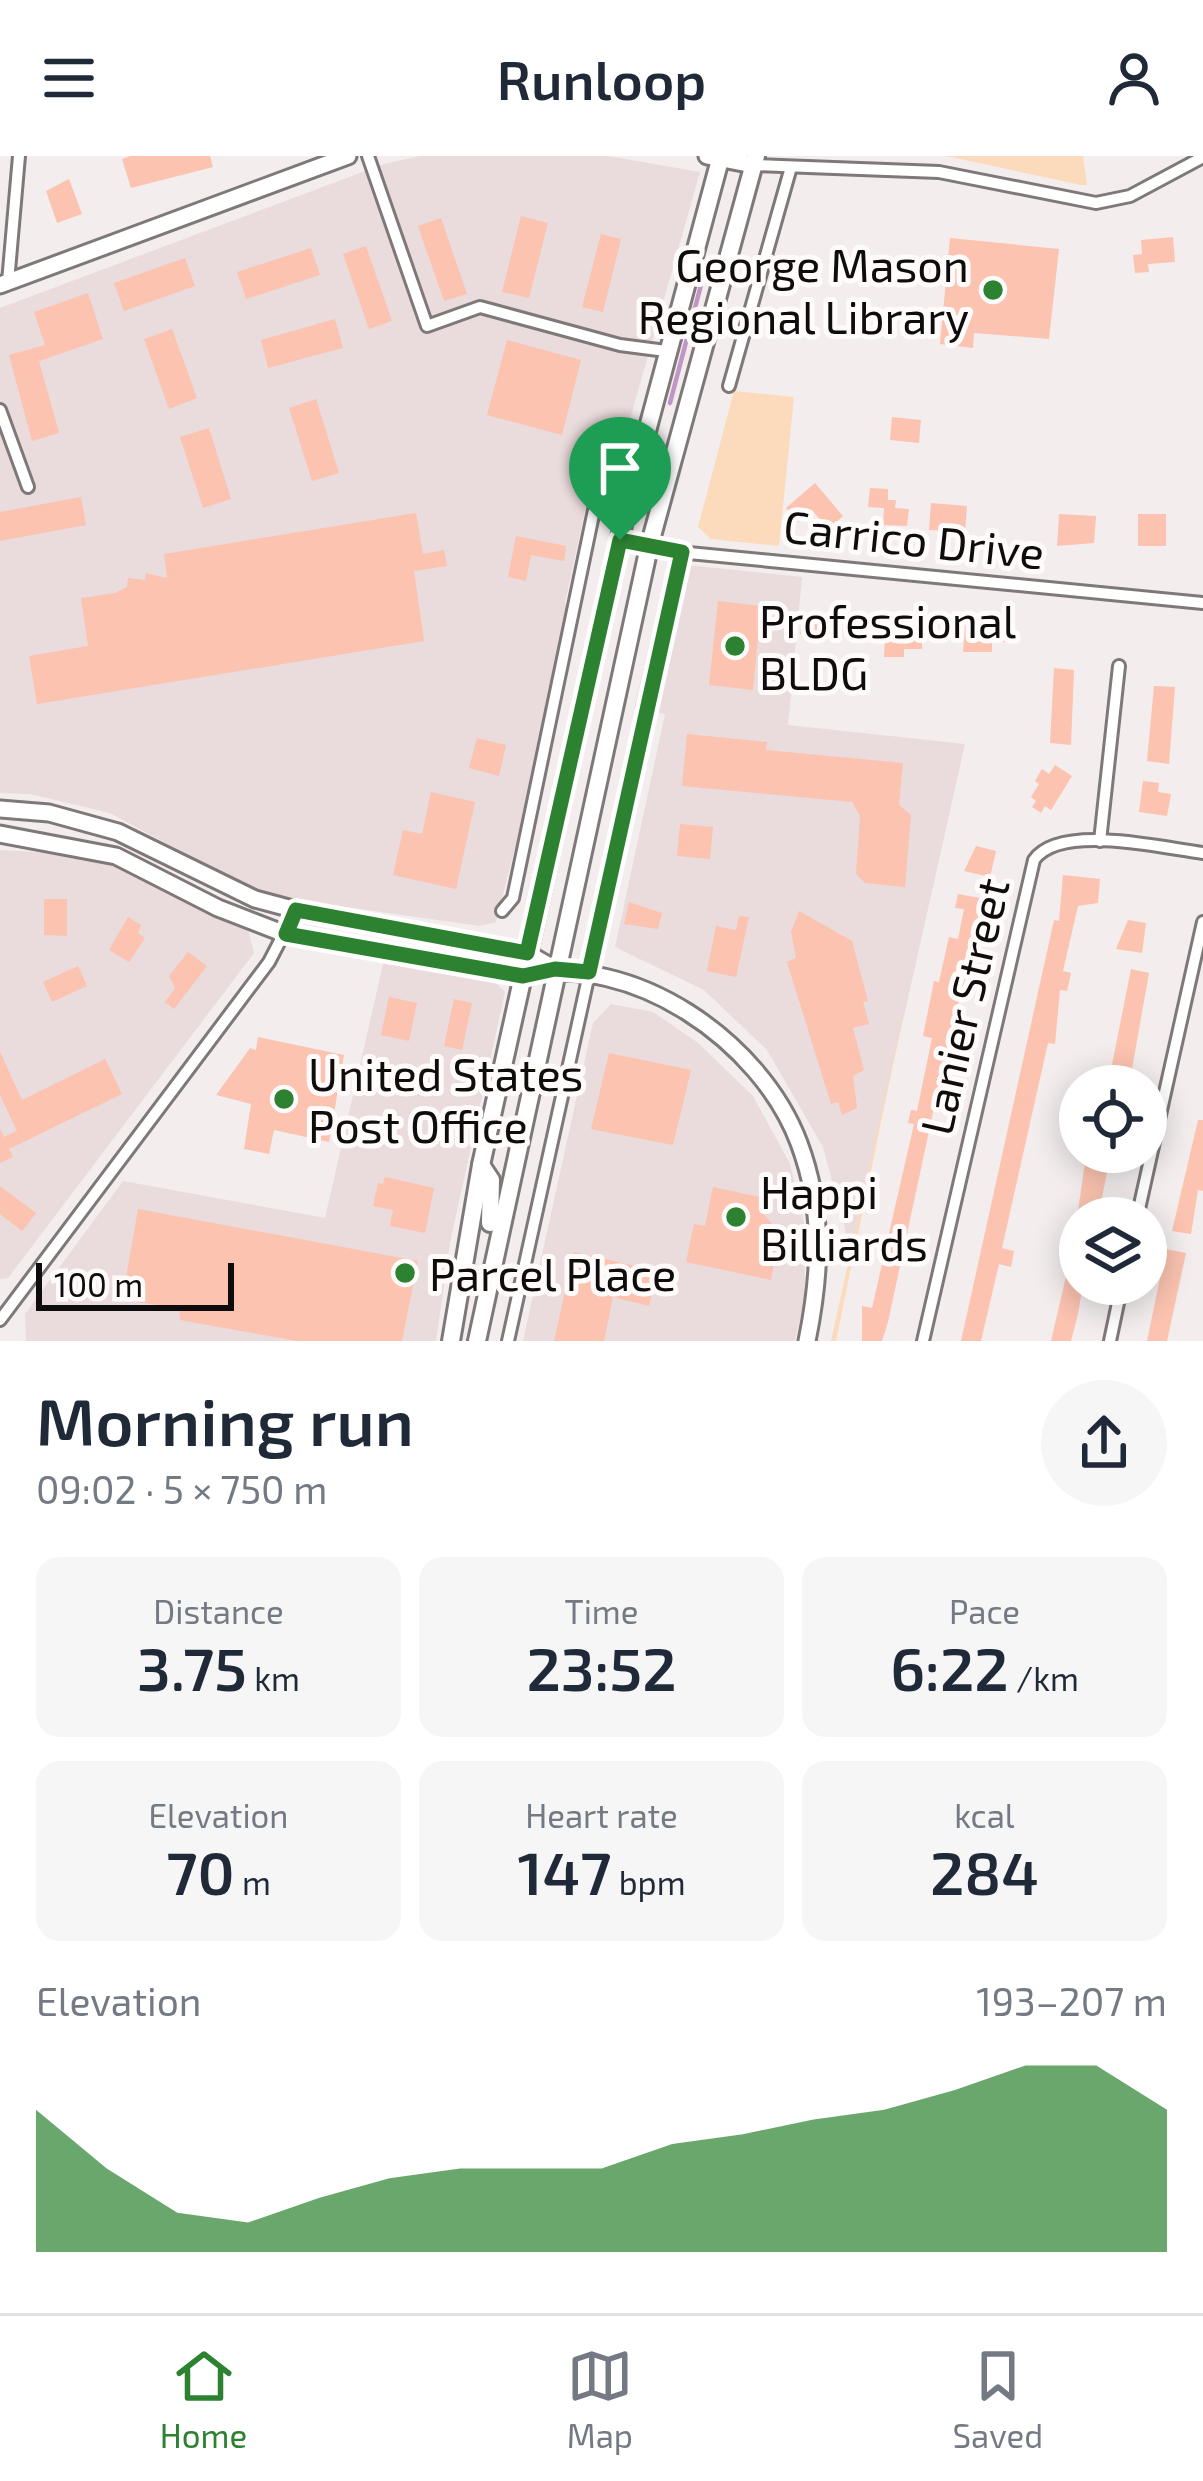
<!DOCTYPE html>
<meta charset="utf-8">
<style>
body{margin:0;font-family:"Exo 2",sans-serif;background:#f6f6f7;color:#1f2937;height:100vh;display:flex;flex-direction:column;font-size:45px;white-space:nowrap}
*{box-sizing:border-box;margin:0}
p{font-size:39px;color:#747a83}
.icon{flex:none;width:66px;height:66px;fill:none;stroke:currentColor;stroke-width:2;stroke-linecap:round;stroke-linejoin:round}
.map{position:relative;height:1185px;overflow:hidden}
.details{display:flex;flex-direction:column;background:#fff;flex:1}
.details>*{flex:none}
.tools{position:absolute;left:1059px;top:909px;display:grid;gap:24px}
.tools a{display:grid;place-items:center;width:108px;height:108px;border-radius:50%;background:#fff;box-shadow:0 6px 30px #0003;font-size:60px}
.scale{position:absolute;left:36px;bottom:30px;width:198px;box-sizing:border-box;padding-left:12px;border:6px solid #0e0c0c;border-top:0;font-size:33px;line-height:42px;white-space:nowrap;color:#0e0c0c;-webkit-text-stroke:9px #fffbfb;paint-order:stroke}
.pin{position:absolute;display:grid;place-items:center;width:102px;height:102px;color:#fff;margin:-123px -51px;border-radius:50% 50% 50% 0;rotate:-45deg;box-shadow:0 0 12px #0007}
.pin .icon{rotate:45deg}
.round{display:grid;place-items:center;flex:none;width:126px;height:126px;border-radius:63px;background:#f6f6f7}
.headline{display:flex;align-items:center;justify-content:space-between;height:204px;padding:0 36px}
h1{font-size:66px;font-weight:600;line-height:90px}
.stats{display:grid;grid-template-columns:repeat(3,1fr);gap:18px;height:204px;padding:12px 36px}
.stats div{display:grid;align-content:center;border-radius:24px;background:#f6f6f7;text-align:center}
.stats b{font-size:60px;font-weight:600}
.stats small{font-size:33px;font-weight:400}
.stats p{font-size:33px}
.chart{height:336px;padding:24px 36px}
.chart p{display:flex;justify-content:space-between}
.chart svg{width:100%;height:216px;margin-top:12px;fill:#2c8230;opacity:.7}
header{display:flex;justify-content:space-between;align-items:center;height:156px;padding:0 36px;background:#fff;font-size:54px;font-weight:600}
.dock{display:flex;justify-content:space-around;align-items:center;height:168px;border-top:3px solid #e0e1e3;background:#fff;font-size:33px;color:#747a83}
.dock a{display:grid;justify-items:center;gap:6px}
.dock .selected{color:#2c8230}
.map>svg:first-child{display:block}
</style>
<header><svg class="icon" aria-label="menu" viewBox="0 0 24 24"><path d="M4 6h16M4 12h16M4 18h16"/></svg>Runloop<svg class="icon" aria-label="person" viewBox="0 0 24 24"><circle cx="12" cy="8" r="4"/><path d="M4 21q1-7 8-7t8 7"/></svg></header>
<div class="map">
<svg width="1203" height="1185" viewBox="0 0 1203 1185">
<rect width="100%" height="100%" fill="#f3edee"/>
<g fill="#eadbdc">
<path d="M420,0H608L700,16L612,327L592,322L565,447L579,451L555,567L547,566L496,766L480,770L261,739L110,657L30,638L0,637V152L384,8Z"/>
<path d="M668,407L802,421L788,569L965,588L851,1096L823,991L767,894L704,834L615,791L665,558L634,553Z"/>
<path d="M78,693L139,713L248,774L254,797L8,1122L0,1123V694L70,698Z"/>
<path d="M384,804L495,826L505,836L450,1087L436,1185H26L25,1158L123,1025L325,1062Z"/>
<path d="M611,848L653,856L697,886L753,940L790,1008L804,1067L805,1141L795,1185H523L593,867Z"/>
</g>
<g fill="#fbdbbb">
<path d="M946,0H1083L1087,29H1081Z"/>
<path d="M734,235L794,241L779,390L711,383L698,371Z"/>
<path d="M905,850L836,1185H831L895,895Z"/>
</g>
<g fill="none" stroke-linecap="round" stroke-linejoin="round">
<path stroke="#c295c7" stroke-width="4.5" d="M670,247L701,129"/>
</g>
<g fill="#fbc3b0">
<path d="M131,0H210L213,11L131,32L122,3Z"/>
<path d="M69,23L82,58L57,67L46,35Z"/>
<path d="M521,60L548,67L529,142L502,136Z"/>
<path d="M441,62L467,138L444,145L418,70Z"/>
<path d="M601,78L621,83L603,156L582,151Z"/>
<path d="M1173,81L1175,106L1148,108L1149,116L1135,117L1133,99L1142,98L1141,84Z"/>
<path d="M950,82L1059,93L1049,183L974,177L973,192L940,188Z"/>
<path d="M366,90L392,165L369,173L343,98Z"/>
<path d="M311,92L320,119L246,143L237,116Z"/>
<path d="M185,102L195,130L124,155L114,127Z"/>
<path d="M88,137L103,183L39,205L59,277L32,285L9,199L45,189L34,156Z"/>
<path d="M335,163L343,192L268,212L261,184Z"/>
<path d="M172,173L197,242L169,253L144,183Z"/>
<path d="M507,184L581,204L562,279L487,259Z"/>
<path d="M316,243L339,317L312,325L289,252Z"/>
<path d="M892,261L921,264L919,287L890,284Z"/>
<path d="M209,272L231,343L203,352L180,281Z"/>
<path d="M815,327L843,360L828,373L812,354L798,366L786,352Z"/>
<path d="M870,332L888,333V344H896L895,352L909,353L907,370L883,369L884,352L868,351Z"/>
<path d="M81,341L86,369L0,385V356Z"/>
<path d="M931,347L967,350L965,376L929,374Z"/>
<path d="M416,357L423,398L444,394L447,410L414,415L424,485L37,548L29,500L88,490L81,442L115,437L127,431L128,422L145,424L146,417L167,422L164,398Z"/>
<path d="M1059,358L1096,360L1094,387L1057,390Z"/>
<rect x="1138" y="358" width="28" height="32"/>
<path d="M516,380L566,390L564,405L531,399L526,425L508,421Z"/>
<path d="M718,445L761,450L753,534L709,529Z"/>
<path d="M802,458L844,461L843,481L800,478Z"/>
<path d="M965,469L1009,472L1008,486L992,485V496H963Z"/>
<path d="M900,471L922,472V493H904V501H884L885,479H900Z"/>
<path d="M1054,512L1074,514L1071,589L1050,587Z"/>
<path d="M1154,530L1175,531L1169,608L1147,605Z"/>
<path d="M687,578L767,586L766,594L903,607L899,649L911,659L905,731L865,727L856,718L860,660L852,646L682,630Z"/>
<path d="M477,582L506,589L499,620L469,612Z"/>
<path d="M1055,609L1072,620L1051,654L1045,650L1041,657L1032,651L1036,645L1031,641L1039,628L1035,625L1042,613L1049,618Z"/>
<path d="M1143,625L1159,627L1158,636L1171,638L1167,660L1139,656Z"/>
<path d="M431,636L475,646L456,733L393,719L403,674L422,678Z"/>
<path d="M680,668L713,671L710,703L677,700Z"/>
<path d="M976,690L996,695L990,721L964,715Z"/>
<path d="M1063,719L1100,723L1098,747L1078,750L1063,815L1071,817L1067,835L1060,834L1055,888L1048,887L1002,1092L1014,1095L1011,1111L999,1108L981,1185H961L1054,764L1059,765Z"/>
<path d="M958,738L985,743L979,773L951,873L888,1166L882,1185H862V1150L872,1152L914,968L908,967L911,954L917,955L932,882L923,880L934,825L939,826L949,781L958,783L964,753L955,752Z"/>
<path d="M44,743H67V780L44,779Z"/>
<path d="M629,746L662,757L658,773L624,768Z"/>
<path d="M799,755L852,785L868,845L863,846L869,868L853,872L864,914L853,920L857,952L842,959L838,946L831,948L787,806L796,802L791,776Z"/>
<path d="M739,760L749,761L736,821L707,815L716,770L736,774Z"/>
<path d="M128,761L141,769L138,777L145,782L129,806L109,794Z"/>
<path d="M1128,764L1146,767L1142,797L1116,793Z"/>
<path d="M188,796L207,810L174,853L165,846L175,832L169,820Z"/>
<path d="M78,810L87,830L52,846L43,826Z"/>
<path d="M1131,813L1149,817L1129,930H1122L1101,926L1104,913L1111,914Z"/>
<path d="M389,841L417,847L409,885L381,879Z"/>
<path d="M454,843L472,847L462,894L444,890Z"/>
<path d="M258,881L344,899L329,986L274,974L269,998L244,993L251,948L216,939L250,892L256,894Z"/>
<path d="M0,896L22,944L105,903L122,938L9,993L13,1001L0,1007V973L4,981L17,975L0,939Z"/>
<path d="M609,897L691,914L673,989L591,973Z"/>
<path d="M1198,964H1203V1035L1198,1034L1191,1078L1172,1075Z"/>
<path d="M1093,996H1111L1098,1062H1077L1085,1006L1091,1007Z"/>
<path d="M385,1021L434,1032L425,1077L390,1070L393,1054L373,1050L378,1027L383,1028Z"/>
<path d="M0,1030L36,1057L22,1075L0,1058Z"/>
<path d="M713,1031L764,1042L761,1055L772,1068L768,1083L778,1085L771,1124L686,1106L694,1068L705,1070Z"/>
<path d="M138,1053L418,1105L402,1185H297L180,1164L179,1152L122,1144Z"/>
<path d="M1077,1073L1083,1128L1078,1158L1071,1185H1051Z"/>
<path d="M1166,1093L1186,1097L1167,1185H1147Z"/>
<path d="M574,1096L657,1115L649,1150L613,1141L604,1185H554Z"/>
</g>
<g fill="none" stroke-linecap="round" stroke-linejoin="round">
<defs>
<g id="street">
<path d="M368,0L427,170L480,151L620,189L666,195"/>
<path d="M753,9L939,16L1096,47L1130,40L1203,1"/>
<path d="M8,126L19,0"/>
<path d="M729,230L791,11"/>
<path d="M0,254L28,331"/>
<path d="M619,384L668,395L1203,447"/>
<path d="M1100,685L1119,510"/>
<path d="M502,755L513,742L598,335"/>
<path d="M1137,1062L1203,766"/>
<path d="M0,1164L269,806L296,754"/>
<path d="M508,1185L682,396"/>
<path d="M923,1185L1034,704C1060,667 1162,692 1203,697"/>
<path d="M1110,1185L1122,1128"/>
</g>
<g id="secondary">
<path d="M707,0L753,9"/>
<path d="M0,129L348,0"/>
<path d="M0,653L49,657L118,676L255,743L296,754L527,797L555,813"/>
<path d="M0,678L116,700L218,752L285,778L523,820C632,796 761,885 799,987C824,1054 821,1116 807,1185"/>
</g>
<g id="primary">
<path d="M481,1009L491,1024L490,1067"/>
<path d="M451,1185L481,1009L629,342L721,0"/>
<path d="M477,1185L649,391L756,0"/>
</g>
</defs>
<use href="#street" stroke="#7e7879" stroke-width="16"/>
<use href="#secondary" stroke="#7e7879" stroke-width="21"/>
<use href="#primary" stroke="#7e7879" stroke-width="22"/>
<use href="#street" stroke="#fff" stroke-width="10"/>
<use href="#secondary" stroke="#fff" stroke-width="15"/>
<use href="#primary" stroke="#fff" stroke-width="16"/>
</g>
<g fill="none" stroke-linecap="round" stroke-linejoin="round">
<defs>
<path id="route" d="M620,384L682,396L589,816L555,813L523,820L286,778L296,754L527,797Z"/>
</defs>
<use href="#route" stroke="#fff" stroke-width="24"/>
<use href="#route" stroke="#2c8230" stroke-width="15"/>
</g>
<g fill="#2c8230" stroke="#fffbfb" stroke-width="4.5">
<circle cx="993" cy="134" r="12"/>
<circle cx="735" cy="490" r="12"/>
<circle cx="284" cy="943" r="12"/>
<circle cx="736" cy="1061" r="12"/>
<circle cx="405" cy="1117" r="12"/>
</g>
<g text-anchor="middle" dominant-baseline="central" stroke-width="10" stroke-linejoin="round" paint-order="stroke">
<g font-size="45" fill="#0e0c0c" stroke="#fffbfb" text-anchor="start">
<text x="969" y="108" text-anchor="end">George Mason<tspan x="969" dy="52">Regional Library</tspan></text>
<text x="759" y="464">Professional<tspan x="759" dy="52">BLDG</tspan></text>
<text x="308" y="917">United States<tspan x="308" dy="52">Post Office</tspan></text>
<text x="760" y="1035">Happi<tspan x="760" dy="52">Billiards</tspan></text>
<text x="429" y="1117">Parcel Place</text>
</g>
<g font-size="45" fill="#0e0c0c" stroke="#fffbfb">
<text transform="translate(914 382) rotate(6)">Carrico Drive</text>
<text transform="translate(963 850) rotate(-77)">Lanier Street</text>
</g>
</g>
</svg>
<div class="tools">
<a><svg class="icon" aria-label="locate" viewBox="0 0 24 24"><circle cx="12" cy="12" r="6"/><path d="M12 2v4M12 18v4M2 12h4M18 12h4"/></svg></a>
<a><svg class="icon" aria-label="layers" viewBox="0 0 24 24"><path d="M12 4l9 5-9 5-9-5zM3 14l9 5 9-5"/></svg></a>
</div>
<div class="scale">100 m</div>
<div class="pin" style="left:620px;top:384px;background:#1e9e55"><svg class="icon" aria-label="arrive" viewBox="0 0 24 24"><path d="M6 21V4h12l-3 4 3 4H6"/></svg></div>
</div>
<section class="details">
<div class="headline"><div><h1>Morning run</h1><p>09:02 · 5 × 750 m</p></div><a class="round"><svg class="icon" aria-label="share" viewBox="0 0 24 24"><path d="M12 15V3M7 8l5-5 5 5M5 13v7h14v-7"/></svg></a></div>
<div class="stats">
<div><p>Distance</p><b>3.75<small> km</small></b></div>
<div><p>Time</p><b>23:52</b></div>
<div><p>Pace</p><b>6:22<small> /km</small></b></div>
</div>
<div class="stats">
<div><p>Elevation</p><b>70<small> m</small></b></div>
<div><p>Heart rate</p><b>147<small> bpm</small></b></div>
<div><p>kcal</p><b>284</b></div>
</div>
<div class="chart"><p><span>Elevation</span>193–207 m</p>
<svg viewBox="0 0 160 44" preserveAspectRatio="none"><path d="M0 44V15L10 27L20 36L30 38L40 33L50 29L60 27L70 27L80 27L90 22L100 20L110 17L120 15L130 11L140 6L150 6L160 15V44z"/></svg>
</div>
</section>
<nav class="dock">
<a class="selected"><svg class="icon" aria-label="home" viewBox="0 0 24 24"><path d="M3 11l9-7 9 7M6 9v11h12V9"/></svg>Home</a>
<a><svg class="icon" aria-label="map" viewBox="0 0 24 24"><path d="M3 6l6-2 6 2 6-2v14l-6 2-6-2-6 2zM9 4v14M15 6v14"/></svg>Map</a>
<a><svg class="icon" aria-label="saved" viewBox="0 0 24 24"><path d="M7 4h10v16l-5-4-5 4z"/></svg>Saved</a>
</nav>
